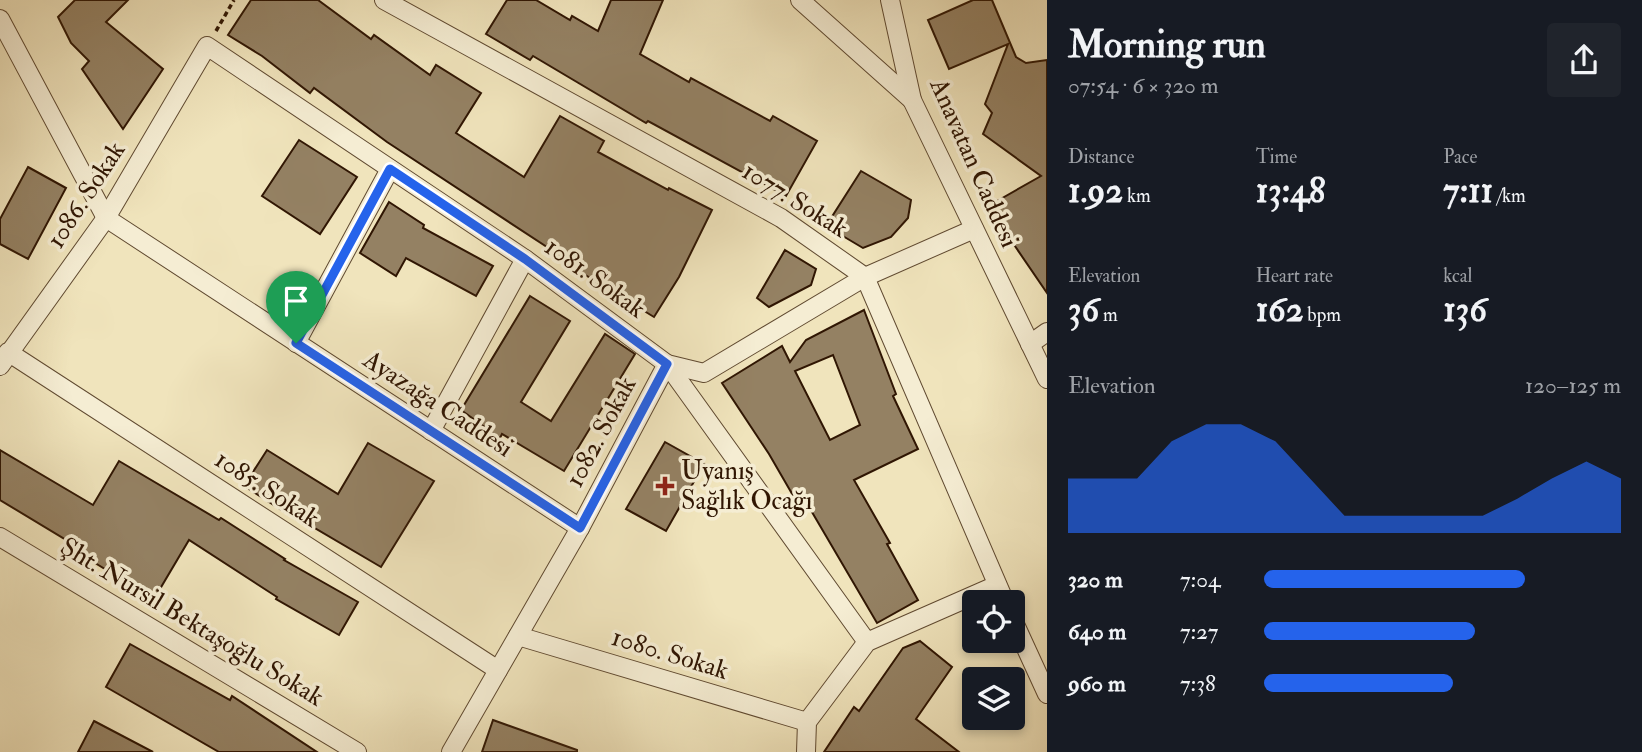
<!DOCTYPE html>
<meta charset="utf-8">
<style>
body{margin:0;font-family:"IM FELL Double Pica",serif;background:#20242c;color:#f1f3f6;height:100vh;display:flex;flex-direction:column;font-size:26px;white-space:nowrap}
*{box-sizing:border-box;margin:0}
p{font-size:23px;color:#9ea1a6}
.icon{flex:none;width:38px;height:38px;fill:none;stroke:currentColor;stroke-width:2;stroke-linecap:round;stroke-linejoin:round}
.map{position:relative;flex:1;overflow:hidden}
.side{display:flex;flex-direction:column;background:#171b24;width:595px}
.side>*{flex:none}
.fabs{position:absolute;left:962px;top:590px;display:grid;gap:14px}
.fabs a{display:grid;place-items:center;width:63px;height:63px;border-radius:7px;background:#171b24;box-shadow:0 4px 10px #0003;font-size:35px}
.pin{position:absolute;display:grid;place-items:center;width:60px;height:60px;color:#fff;margin:-72px -30px;border-radius:50% 50% 50% 0;rotate:-45deg;box-shadow:0 0 7px #0007}
.pin .icon{rotate:45deg}
.round{display:grid;place-items:center;flex:none;width:74px;height:74px;border-radius:7px;background:#20242c}
.overview{display:flex;align-items:center;justify-content:space-between;height:119px;padding:0 21px}
h1{font-size:38px;font-weight:800;line-height:52px}
.stats{display:grid;grid-template-columns:repeat(3,1fr);gap:10px;height:119px;padding:7px 21px}
.stats div{display:grid;align-content:center}
.stats b{font-size:35px;font-weight:800}
.stats small{font-size:19px;font-weight:400}
.stats p{font-size:19px}
.chart{height:196px;padding:14px 21px}
.chart p{display:flex;justify-content:space-between}
.chart svg{width:100%;height:126px;margin-top:7px;fill:#2563eb;opacity:.7}
ul{padding:0 21px;list-style:none;font-size:23px}
li{display:grid;grid-template-columns:112px 84px 1fr;align-items:center;height:52px}
li i{height:18px;border-radius:9px;background:#2563eb}
main{display:flex;flex:1;min-height:0}
.map>svg:first-child{display:block}
</style>
<main>
<div class="map">
<svg width="1047" height="752" viewBox="0 0 1047 752">
<rect width="100%" height="100%" fill="#f0e4bc"/>
<filter id="stains"><feTurbulence type="fractalNoise" baseFrequency=".00286" numOctaves="4"/><feColorMatrix values="0 0 0 0 .2 0 0 0 0 .09 0 0 0 0 .02 0 0 0 .5 -.17"/></filter>
<radialGradient id="worn" r=".72"><stop offset=".6" stop-color="#630" stop-opacity="0"/><stop offset="1" stop-color="#630" stop-opacity=".3"/></radialGradient>
<g fill="#948163" stroke="#301603" stroke-width="2" fill-rule="evenodd">
<path d="M75,0H128L106,22L163,69L123,129L82,69L89,61L71,43L58,17Z"/>
<path d="M251,0H318L371,39L374,35L430,75L436,65L481,93L456,133L524,177L560,116L604,141L598,152L668,190L669,188L712,210L679,277L654,317L551,254L553,251L387,142L314,88L310,93L262,56L228,35Z"/>
<path d="M507,0H536L570,20L572,16L598,31L611,0H663L640,54L689,82L691,78L770,121L773,116L817,141L786,196L648,121L646,123L533,56L530,60L486,34Z"/>
<path d="M973,0H992L1016,57L1026,63L1047,60V293L1006,233L990,205L1041,176L983,134L992,113L985,104L1008,44L949,69L928,20Z"/>
<path d="M299,140L357,177L320,234L262,196Z"/>
<path d="M28,167L66,188L28,259L0,244V219Z"/>
<path d="M861,171L911,200L908,218L891,237L863,248L826,226Z"/>
<path d="M389,202L424,225L423,228L493,266L476,296L406,258L396,276L360,253Z"/>
<path d="M785,250L816,269L811,285L769,307L757,298Z"/>
<path d="M530,296L570,321L521,402L551,421L605,334L635,354L564,471L502,434L500,438L461,410Z"/>
<path d="M864,310L896,394L893,396L918,449L854,480L890,543L887,544L918,600L877,623L809,507L802,511L769,454L722,383L782,346L790,362L806,340ZM833,355L860,425L830,440L795,371Z"/>
<path d="M665,442L704,464L666,531L626,509Z"/>
<path d="M368,443L434,481L381,567L306,523L305,525L244,486L267,450L338,494Z"/>
<path d="M0,450L93,505L119,461L219,520L221,518L285,559L284,560L358,602L339,635L276,599L277,597L189,540L154,599L64,544L66,540L0,500Z"/>
<path d="M920,641L952,667L916,719L959,752H824L854,707L859,711L903,648Z"/>
<path d="M130,644L230,700L232,696L317,752H219L106,687Z"/>
<path d="M493,720L577,750V752H482Z"/>
<path d="M94,721L153,752H78Z"/>
</g>
<g fill="none" stroke-linecap="round" stroke-linejoin="round">
<defs>
<g id="minor">
<path d="M384,0L781,218L865,277L1005,602"/>
<path d="M800,0L912,100"/>
<path d="M890,0L912,100L1047,379"/>
<path d="M0,19L106,218L580,528"/>
<path d="M296,343L390,169"/>
<path d="M1030,344L1047,332"/>
<path d="M8,352L498,670"/>
<path d="M0,366L106,218L207,46L525,259L667,364L867,642"/>
<path d="M431,431L525,259"/>
<path d="M0,537L357,752"/>
<path d="M1013,620L1047,694"/>
<path d="M518,636L807,722"/>
<path d="M451,752L580,528L667,364L704,373L865,277L974,229"/>
<path d="M806,752L807,722L867,642L997,585"/>
</g>
</defs>
<use href="#minor" stroke="#604a31" stroke-width="20"/>
<path stroke="#301603" stroke-width="3.5" stroke-dasharray="5 3.5" stroke-linecap="butt" d="M216,31L234,0"/>
<use href="#minor" stroke="#f5edd3" stroke-width="18"/>
</g>
<g fill="none" stroke-linecap="round" stroke-linejoin="round">
<defs>
<path id="route" d="M390,169L525,259L667,364L580,528L296,343Z"/>
</defs>
<use href="#route" stroke="#fff" stroke-width="14"/>
<use href="#route" stroke="#2563eb" stroke-width="9"/>
</g>
<path fill="#8f2418" stroke="#f5edd3" stroke-width="2.5" d="M661.5 475.5h7v7h7v7h-7v7h-7v-7h-7v-7h7z"/>
<g text-anchor="middle" dominant-baseline="central" stroke-width="7" stroke-linejoin="round" paint-order="stroke">
<g font-size="26" fill="#301603" stroke="#f5edd3">
<text transform="translate(974 163) rotate(66)">Anavatan Caddesi</text>
<text transform="translate(86 195) rotate(-57)">1086. Sokak</text>
<text transform="translate(795 200) rotate(32)">1077. Sokak</text>
<text transform="translate(595 278) rotate(36)">1081. Sokak</text>
<text transform="translate(438 404) rotate(33)">Ayazağa Caddesi</text>
<text transform="translate(601 432) rotate(-62)">1082. Sokak</text>
<text transform="translate(267 489) rotate(33)">1085. Sokak</text>
<text transform="translate(192 622) rotate(31)">Şht. Nursil Bektaşoğlu Sokak</text>
<text transform="translate(670 654) rotate(17)">1080. Sokak</text>
</g>
<g font-size="26" fill="#301603" stroke="#f5edd3" text-anchor="start">
<text x="681" y="471">Uyanış<tspan x="681" dy="30">Sağlık Ocağı</tspan></text>
</g>
</g>
<rect width="100%" height="100%" filter="url(#stains)"/>
<rect width="100%" height="100%" fill="url(#worn)"/>
</svg>
<div class="fabs">
<a><svg class="icon" aria-label="locate" viewBox="0 0 24 24"><circle cx="12" cy="12" r="6"/><path d="M12 2v4M12 18v4M2 12h4M18 12h4"/></svg></a>
<a><svg class="icon" aria-label="layers" viewBox="0 0 24 24"><path d="M12 4l9 5-9 5-9-5zM3 14l9 5 9-5"/></svg></a>
</div>
<div class="pin" style="left:296px;top:343px;background:#1e9e55"><svg class="icon" aria-label="arrive" viewBox="0 0 24 24"><path d="M6 21V4h12l-3 4 3 4H6"/></svg></div>
</div>
<section class="side">
<div class="overview"><div><h1>Morning run</h1><p>07:54 · 6 × 320 m</p></div><a class="round"><svg class="icon" aria-label="share" viewBox="0 0 24 24"><path d="M12 15V3M7 8l5-5 5 5M5 13v7h14v-7"/></svg></a></div>
<div class="stats">
<div><p>Distance</p><b>1.92<small> km</small></b></div>
<div><p>Time</p><b>13:48</b></div>
<div><p>Pace</p><b>7:11<small> /km</small></b></div>
</div>
<div class="stats">
<div><p>Elevation</p><b>36<small> m</small></b></div>
<div><p>Heart rate</p><b>162<small> bpm</small></b></div>
<div><p>kcal</p><b>136</b></div>
</div>
<div class="chart"><p><span>Elevation</span>120–125 m</p>
<svg viewBox="0 0 160 44" preserveAspectRatio="none"><path d="M0 44V25L10 25L20 25L30 12L40 6L50 6L60 12L70 25L80 38L90 38L100 38L110 38L120 38L130 32L140 25L150 19L160 25V44z"/></svg>
</div>
<ul>
<li><b>320 m</b>7:04<i style="width:73%"></i></li>
<li><b>640 m</b>7:27<i style="width:59%"></i></li>
<li><b>960 m</b>7:38<i style="width:53%"></i></li>
</ul>
</section>
</main>
